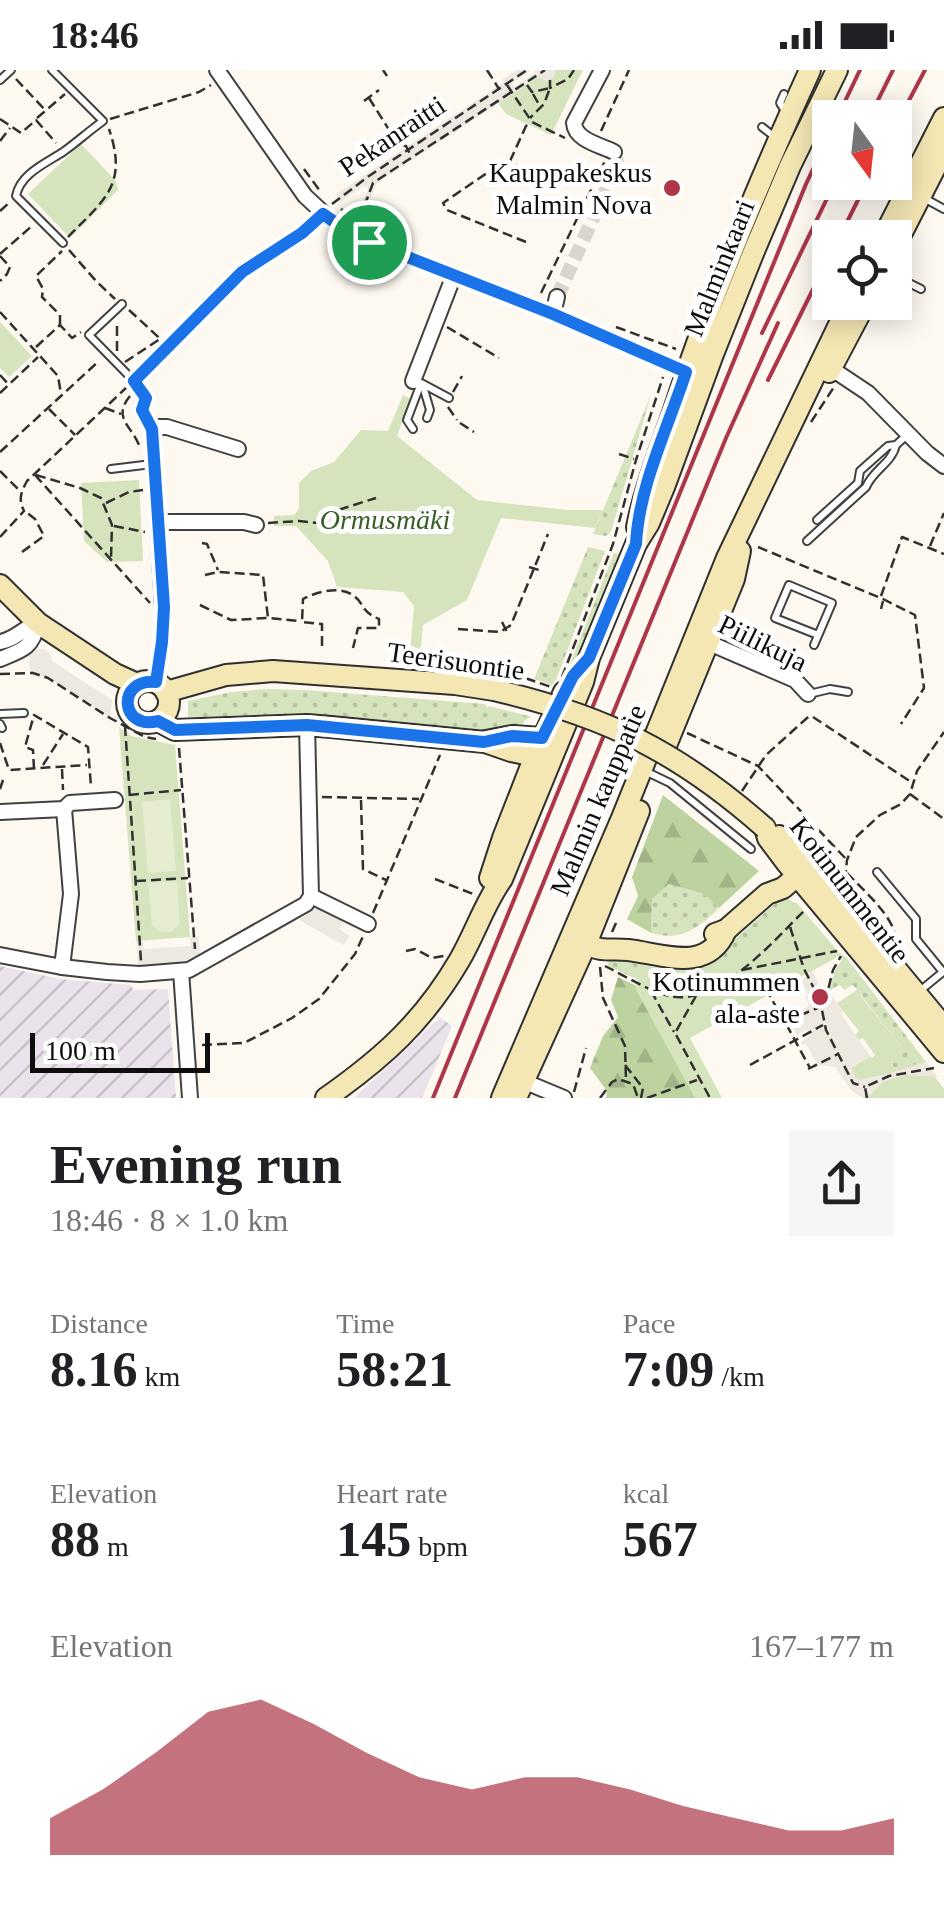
<!DOCTYPE html>
<meta charset="utf-8">
<style>
body{margin:0;font-family:"Times New Roman",serif;background:#f6f6f6;color:#202124;height:100vh;display:flex;flex-direction:column;font-size:38px;white-space:nowrap}
*{box-sizing:border-box;margin:0}
p{font-size:32px;color:#757577}
.icon{flex:none;width:55px;height:55px;fill:none;stroke:currentColor;stroke-width:2;stroke-linecap:round;stroke-linejoin:round}
.map{position:relative;height:1028px;overflow:hidden}
.panel{display:flex;flex-direction:column;background:#fff;flex:1}
.panel>*{flex:none}
.needle{width:65px;rotate:165deg}
.tools{position:absolute;left:812px;top:30px;display:grid;gap:20px}
.tools a{display:grid;place-items:center;width:100px;height:100px;border-radius:0px;background:#fff;box-shadow:0 5px 25px #0003;font-size:50px}
.scale{position:absolute;left:30px;bottom:25px;width:180px;box-sizing:border-box;padding-left:10px;border:5px solid #0e0e0e;border-top:0;font-size:28px;line-height:35px;white-space:nowrap;color:#0e0e0e;-webkit-text-stroke:8px #fff;paint-order:stroke}
.pin{position:absolute;display:grid;place-items:center;width:85px;height:85px;color:#fff;margin:-42px;border:5px solid #fff;border-radius:50%;box-shadow:0 2px 10px #0007}
.round{display:grid;place-items:center;flex:none;width:105px;height:105px;border-radius:0px;background:#f6f6f6}
.headline{display:flex;align-items:center;justify-content:space-between;height:170px;padding:0 50px}
h1{font-size:55px;font-weight:700;line-height:75px}
.figures{display:grid;grid-template-columns:repeat(3,1fr);gap:15px;height:170px;padding:10px 50px}
.figures div{display:grid;align-content:center}
.figures b{font-size:50px;font-weight:700}
.figures small{font-size:28px;font-weight:400}
.figures p{font-size:28px}
.chart{height:280px;padding:20px 50px}
.chart p{display:flex;justify-content:space-between}
.chart svg{width:100%;height:180px;margin-top:10px;fill:#ad3749;opacity:.7}
.status{display:flex;justify-content:space-between;align-items:center;height:70px;padding:0 50px;background:#fff;direction:ltr}
.status svg{height:28px;fill:currentColor}
.map>svg:first-child{display:block}
</style>
<div class="status"><b>18:46</b><svg viewBox="0 0 49 12"><path d="M0 12V9h3v3zM5 12V6h3v6zM10 12V3h3v9zM15 12V0h3v12zM26 1h20v11H26zM47 4h2v5h-2z"/></svg></div>
<div class="map">
<svg width="944" height="1028" viewBox="0 0 944 1028">
<defs>
<pattern id="industrial-furrows" width="10" height="10" patternUnits="userSpaceOnUse" patternTransform="scale(2.5)"><rect width="10" height="10" fill="#eae3eb"/><path d="M-1 1l2-2M0 10L10 0M9 11l2-2" fill="none" stroke="#c8c2c8"/></pattern>
<pattern id="grass-dots" width="8" height="8" patternUnits="userSpaceOnUse" patternTransform="scale(2.5)"><rect width="8" height="8" fill="#d6e4be"/><path d="M2 2h.1M6 6h.1" fill="none" stroke="#b6c2a2" stroke-width="1.8" stroke-linecap="round"/></pattern>
<pattern id="forest-firs" width="22" height="20" patternUnits="userSpaceOnUse" patternTransform="scale(2.5)"><rect width="22" height="20" fill="#bcd39f"/><path d="M5 1l3.5 6h-7zM16 11l3.5 6h-7z" fill="#a0b488"/></pattern>
</defs>
<rect width="100%" height="100%" fill="#fdf9f1"/>
<g fill="url(#industrial-furrows)">
<path d="M0,896L60,909L130,915L134,920L168,919L176,1028H0Z"/>
<path d="M440,947L452,956L422,1028H354Z"/>
</g>
<g fill="url(#grass-dots)">
<path d="M651,325L611,462L606,466L593,464Z"/>
<path d="M588,477L605,481L556,610L552,615L534,609Z"/>
<path d="M614,483L620,484L622,490L586,576L575,597L569,596Z"/>
<path d="M267,619L305,620L485,634L487,638L489,636L532,647L525,650L522,655L497,657L496,663L225,651L188,647V631L232,622Z"/>
<path d="M669,814L704,824L719,838C699,858 680,872 651,863L652,829Z"/>
<path d="M785,826L801,838L740,897L654,917L608,896L607,887C626,891 648,898 668,898C716,897 750,852 785,826Z"/>
<path d="M842,886L846,887L926,992L899,1001L893,996L892,989L904,980L860,924L839,936L837,933L857,920L853,915L844,920L840,915L829,921L835,900L841,891Z"/>
</g>
<g fill="url(#forest-firs)">
<path d="M663,725L759,801L719,838L704,824L669,814L652,829L651,863L627,849L638,826L632,807Z"/>
<path d="M618,907L643,919L708,1028H606L607,1021L590,998L603,966L618,947L611,930Z"/>
</g>
<g fill="#d6e4be">
<path d="M548,0H583L551,65L506,44L498,33Z"/>
<path d="M81,74L116,111L118,120L70,168L28,124Z"/>
<path d="M0,252L32,286L9,307L0,298Z"/>
<path d="M403,325L411,329L397,366L477,430L568,440H603L595,458L501,448L467,530L423,555L419,596L409,595L414,536L403,522L337,517L328,491L296,456H274V446L294,445L299,439V413L311,401L334,392L361,360L388,361Z"/>
<path d="M139,410L143,491L107,492L84,471L81,413Z"/>
<path d="M119,657L131,666L175,675L190,867L136,871Z"/>
<path d="M796,832L841,885L690,968L722,1028H695L635,918L644,895C717,910 746,877 796,832Z"/>
<path d="M859,924L904,980L892,989L893,996L900,1002L922,990L944,1019V1028H863V1022L899,1002L860,1010L855,1007L851,998L870,986L872,988L875,985L863,968L859,970L855,965L859,961L839,936Z"/>
</g>
<g fill="#e5eccf">
<path d="M170,729L176,801L148,803L142,732Z"/>
<path d="M177,811L180,854L171,862L159,861L152,856L148,813Z"/>
</g>
<g fill="#ede8e0">
<path d="M517,0H531L512,13L514,17L535,3L534,0H555V3L553,8L547,11L538,7L377,113L362,148L356,145L368,120L367,117L363,116L342,131L341,134L335,125L504,12L503,9Z"/>
<path d="M36,579H45L51,585L52,591L112,630L110,648L49,608L30,603L29,582Z"/>
<path d="M315,834L345,848L339,859L350,866L344,875L299,850L306,845L305,841L302,840Z"/>
<path d="M190,867H199L200,892L192,894L138,898L136,871H143L144,879L191,876Z"/>
<path d="M813,900L820,919L828,920L843,942L841,944L870,986L851,997L855,1007L860,1010L877,1007L926,992L938,1007L905,1005L891,1009L882,1013L871,1025L861,1027L851,1020L835,997L820,995L815,998L813,994L816,992L806,974L803,975L801,972L809,966L806,960L797,965L789,948L809,936L805,927L808,925L801,911Z"/>
</g>
<g fill="none" stroke-linecap="round" stroke-linejoin="round">
<path stroke="#d9d6cf" stroke-width="14" stroke-dasharray="14 7" stroke-linecap="butt" d="M557,227L618,94L614,82"/>
<defs>
<g id="lane">
<path d="M52,0L103,51C89,61 77,72 63,82C46,93 20,104 16,126L63,173"/>
<path d="M0,10L11,0"/>
<path d="M784,24L780,33L785,41"/>
<path d="M762,57L776,68"/>
<path d="M922,127L944,139"/>
<path d="M895,206L921,219"/>
<path d="M122,234L89,265L134,311L146,328L143,339"/>
<path d="M423,316L430,340L427,348"/>
<path d="M413,359L407,350L421,313L449,328"/>
<path d="M111,399L152,394"/>
<path d="M817,450L858,413L860,401L888,376L896,375L907,365"/>
<path d="M807,471L866,417C873,400 892,393 896,375"/>
<path d="M814,575L832,533L789,515L775,548L818,565"/>
<path d="M809,624L830,619L848,622"/>
<path d="M0,644L24,643"/>
<path d="M0,654L2,658"/>
<path d="M647,702L670,713L751,779"/>
<path d="M877,802L916,849V869L943,902"/>
<path d="M921,920L944,901"/>
</g>
<g id="street">
<path d="M217,0L305,126L333,152L369,172L553,244L694,306"/>
<path d="M602,0L574,53C575,70 600,75 614,82"/>
<path d="M553,244L557,227"/>
<path d="M826,295L868,323L927,383L944,396"/>
<path d="M413,311L454,205"/>
<path d="M143,340L152,359L163,537V564L156,612"/>
<path d="M152,359L157,357H167L238,379"/>
<path d="M158,452H244L256,455"/>
<path d="M700,569L795,610L808,624"/>
<path d="M0,572C15,570 23,558 38,553"/>
<path d="M0,589C23,580 32,578 38,553"/>
<path d="M0,742L64,739L70,733L115,730"/>
<path d="M311,826L368,854"/>
<path d="M0,885L62,897L107,902L140,904L189,900L306,834L311,826L307,655"/>
<path d="M62,897L71,824L64,739"/>
<path d="M181,901L190,1028"/>
<path d="M516,1008L564,1028"/>
</g>
<g id="secondary">
<path d="M883,168L944,48"/>
<path d="M895,176L944,80"/>
<path d="M829,302L866,232"/>
<path d="M637,457C645,417 661,379 674,340C712,224 759,111 810,0"/>
<path d="M0,515L38,553L115,604L137,614"/>
<circle cx="148" cy="632" r="21"/>
<path d="M166,622L226,605L273,601L455,614L494,620"/>
<path d="M158,651L175,660L307,655L331,657L485,672L511,681L535,686L553,683"/>
<path d="M486,671L512,666L542,668L548,676"/>
<path d="M667,673L734,509L740,481"/>
<path d="M765,758L768,768L786,792L944,982"/>
<path d="M779,766L871,869L944,957"/>
<path d="M490,808L503,768L535,686L564,622"/>
<path d="M578,864C595,885 605,878 628,880C663,884 707,904 726,860"/>
<path d="M715,864L726,860L767,824L783,818L797,806L800,797"/>
<path d="M326,1028C383,988 423,952 459,891C475,864 484,834 502,809L583,612L589,588L636,474L649,453L664,417L713,284L754,181L790,96L837,0"/>
<path d="M502,1028L622,748L727,488L850,232"/>
<path d="M516,1028L586,874L639,741"/>
</g>
</defs>
<use href="#lane" stroke="#414141" stroke-width="10"/>
<use href="#street" stroke="#414141" stroke-width="18"/>
<use href="#secondary" stroke="#303030" stroke-width="24"/>
<g stroke="#303030" stroke-width="2.5" stroke-dasharray="10 5" stroke-linecap="butt">
<path d="M383,0L387,6"/>
<path d="M487,0L499,19"/>
<path d="M16,9L46,41"/>
<path d="M550,10V18L568,9L574,0"/>
<path d="M507,15L532,52L565,68"/>
<path d="M527,15L532,22L550,18L544,34L530,48"/>
<path d="M533,24L541,38"/>
<path d="M369,28L398,74L406,76L411,86"/>
<path d="M364,31L379,20"/>
<path d="M37,48L65,24"/>
<path d="M0,49L21,63L36,50L56,73"/>
<path d="M110,49L199,22L211,15"/>
<path d="M601,61L629,0"/>
<path d="M0,71L10,58"/>
<path d="M510,91L526,56L529,54"/>
<path d="M304,99L320,121"/>
<path d="M332,134L369,106L527,0"/>
<path d="M341,139L355,148"/>
<path d="M0,141L10,132"/>
<path d="M359,150L373,113L545,0"/>
<path d="M68,167C105,129 128,115 109,59"/>
<path d="M526,172L447,140L443,133L506,90L554,114"/>
<path d="M69,180L96,211L115,229"/>
<path d="M0,184L33,155"/>
<path d="M0,186L10,197L7,204L0,211"/>
<path d="M541,223L605,91"/>
<path d="M129,240L167,275"/>
<path d="M0,242L58,306L61,324"/>
<path d="M60,255V245L42,227L43,219L36,206L62,181"/>
<path d="M447,257L499,288"/>
<path d="M616,257L676,279"/>
<path d="M36,277L60,255L72,268L81,262"/>
<path d="M117,281V254"/>
<path d="M125,292L160,269"/>
<path d="M0,305L9,315"/>
<path d="M139,306L242,202L313,154"/>
<path d="M453,322L462,306"/>
<path d="M0,323L38,287"/>
<path d="M130,326C112,348 131,355 139,375"/>
<path d="M448,337L457,350"/>
<path d="M105,338L121,344"/>
<path d="M49,339L75,365"/>
<path d="M811,352L834,317"/>
<path d="M460,353L474,362"/>
<path d="M0,382L99,291"/>
<path d="M619,384L634,389"/>
<path d="M0,401L20,421"/>
<path d="M35,405L150,533"/>
<path d="M36,405L80,418L101,428L112,455L111,487"/>
<path d="M106,433L129,422L143,420"/>
<path d="M268,453L299,451L318,453L338,440L376,428"/>
<path d="M114,456L145,462"/>
<path d="M0,467L24,441C18,429 21,422 27,411L126,318"/>
<path d="M202,473L207,474L218,500"/>
<path d="M930,476L944,443"/>
<path d="M758,477L883,529L915,545L924,618L901,654"/>
<path d="M22,482L44,466L35,449L26,442"/>
<path d="M529,497L539,500"/>
<path d="M205,505L218,502L263,505L268,548"/>
<path d="M881,526L902,467L944,484"/>
<path d="M200,535L231,550L268,548L300,551"/>
<path d="M881,539L883,531"/>
<path d="M502,552L507,562"/>
<path d="M458,559L500,562L511,555L548,464"/>
<path d="M322,576V554L302,552L303,529C316,522 341,515 354,526C365,534 360,541 379,549V558H358L353,578"/>
<path d="M0,604L33,603L48,608L110,648L145,667L156,669"/>
<path d="M496,604L528,609L551,617"/>
<path d="M562,607L613,474L636,390L663,307"/>
<path d="M813,647L911,712"/>
<path d="M125,656L141,891"/>
<path d="M687,663L758,696L847,790"/>
<path d="M0,673L9,700L87,695"/>
<path d="M179,678L195,879"/>
<path d="M43,695L63,664"/>
<path d="M34,699L33,680L25,677L34,645L88,677L91,717"/>
<path d="M62,699L63,720"/>
<path d="M0,719L3,710"/>
<path d="M742,721L766,685L807,648L812,646"/>
<path d="M910,724L944,749"/>
<path d="M129,725L181,720"/>
<path d="M322,727L419,729"/>
<path d="M361,730L363,799L386,810"/>
<path d="M847,803C863,820 896,848 896,871"/>
<path d="M839,807L846,801L847,790L856,767L880,745L901,734L910,724L917,701L944,662"/>
<path d="M435,809L473,824"/>
<path d="M136,811L188,808"/>
<path d="M373,843L440,685"/>
<path d="M790,857L804,899L820,930L826,960L853,1013L865,1017"/>
<path d="M612,862L616,853"/>
<path d="M406,881L415,879L432,888L444,886"/>
<path d="M605,896C625,906 647,920 669,926C718,937 773,871 804,841"/>
<path d="M600,897L603,928L625,976L626,1011"/>
<path d="M742,900L837,881"/>
<path d="M766,918L776,937"/>
<path d="M651,921L674,962"/>
<path d="M696,926L675,963L710,1028"/>
<path d="M820,930L828,920L833,900L841,886"/>
<path d="M779,941L810,998"/>
<path d="M786,951L820,937"/>
<path d="M202,975L244,973L292,948L319,929L355,884L364,864"/>
<path d="M625,995L643,1018L641,1028"/>
<path d="M750,995L823,955"/>
<path d="M808,999L838,984"/>
<path d="M574,1022L586,978"/>
<path d="M600,1028L612,1012L618,1009L633,1014L638,1028"/>
<path d="M647,1028L697,1010"/>
<path d="M867,1028L865,1017L889,1006L934,998"/>
</g>
<use href="#lane" stroke="#fff" stroke-width="6"/>
<use href="#street" stroke="#fff" stroke-width="14"/>
<use href="#secondary" stroke="#f5e7b4" stroke-width="20"/>
<g stroke="#ad3749" stroke-width="4">
<path d="M837,48L860,0"/>
<path d="M869,48L893,0"/>
<path d="M895,57L925,0"/>
<path d="M839,168L867,112"/>
<path d="M762,263L835,112"/>
<path d="M768,310L830,185"/>
<path d="M433,1028L806,114L830,63"/>
<path d="M455,1028L726,368L778,253"/>
</g>
<defs>
<path id="secondary-bridge" d="M494,620C606,646 679,682 765,758"/>
</defs>
<use href="#secondary-bridge" stroke="#303030" stroke-width="24" stroke-linecap="butt"/>
<use href="#secondary-bridge" stroke="#f5e7b4" stroke-width="20"/>
</g>
<g fill="none" stroke-linecap="round" stroke-linejoin="round">
<defs>
<path id="route" d="M323,144L350,163L369,172L553,244L686,302C668,358 639,415 636,474L589,588L573,606L542,668L512,666L484,672L307,655L175,660L158,651C120,661 116,608 156,612L162,572L164,537L152,359L142,340L146,328L134,311L242,202L302,163Z"/>
</defs>
<use href="#route" stroke="#fff" stroke-width="20"/>
<use href="#route" stroke="#1a73e8" stroke-width="12"/>
</g>
<g fill="#ad3749" stroke="#fff" stroke-width="4">
<circle cx="672" cy="118" r="10"/>
<circle cx="820" cy="927" r="10"/>
</g>
<g text-anchor="middle" dominant-baseline="central" stroke-width="10" stroke-linejoin="round" paint-order="stroke">
<g font-size="28" fill="#0e0e0e" stroke="#fff">
<text transform="translate(392 66) rotate(-34)">Pekanraitti</text>
<text transform="translate(719 198) rotate(-68)">Malminkaari</text>
<text transform="translate(763 573) rotate(26)">Piilikuja</text>
<text transform="translate(456 591) rotate(8)">Teerisuontie</text>
<text transform="translate(598 730) rotate(-67)">Malmin kauppatie</text>
<text transform="translate(850 820) rotate(52)">Kotinummentie</text>
</g>
<g font-size="28" fill="#0e0e0e" stroke="#fff" text-anchor="end">
<text x="652" y="102">Kauppakeskus<tspan x="652" dy="32">Malmin Nova</tspan></text>
<text x="800" y="911">Kotinummen<tspan x="800" dy="32">ala-aste</tspan></text>
</g>
<g font-size="28" font-style="italic" fill="#385e26" stroke="#fff">
<text x="385" y="449">Ormusmäki</text>
</g>
</g>
</svg>
<div class="tools">
<a><svg class="needle" viewBox="-14 -14 28 28"><path d="M0-13l5 13h-10z" fill="#e53935"/><path d="M0 13l5-13h-10z" fill="#757577"/></svg></a>
<a><svg class="icon" aria-label="locate" viewBox="0 0 24 24"><circle cx="12" cy="12" r="6"/><path d="M12 2v4M12 18v4M2 12h4M18 12h4"/></svg></a>
</div>
<div class="scale">100 m</div>
<div class="pin" style="left:369px;top:172px;background:#1e9e55"><svg class="icon" aria-label="arrive" viewBox="0 0 24 24"><path d="M6 21V4h12l-3 4 3 4H6"/></svg></div>
</div>
<section class="panel">
<div class="headline"><div><h1>Evening run</h1><p>18:46 · 8 × 1.0 km</p></div><a class="round"><svg class="icon" aria-label="share" viewBox="0 0 24 24"><path d="M12 15V3M7 8l5-5 5 5M5 13v7h14v-7"/></svg></a></div>
<div class="figures">
<div><p>Distance</p><b>8.16<small> km</small></b></div>
<div><p>Time</p><b>58:21</b></div>
<div><p>Pace</p><b>7:09<small> /km</small></b></div>
</div>
<div class="figures">
<div><p>Elevation</p><b>88<small> m</small></b></div>
<div><p>Heart rate</p><b>145<small> bpm</small></b></div>
<div><p>kcal</p><b>567</b></div>
</div>
<div class="chart"><p><span>Elevation</span>167–177 m</p>
<svg viewBox="0 0 160 44" preserveAspectRatio="none"><path d="M0 44V35L10 28L20 19L30 9L40 6L50 12L60 19L70 25L80 28L90 25L100 25L110 28L120 32L130 35L140 38L150 38L160 35V44z"/></svg>
</div>
</section>
